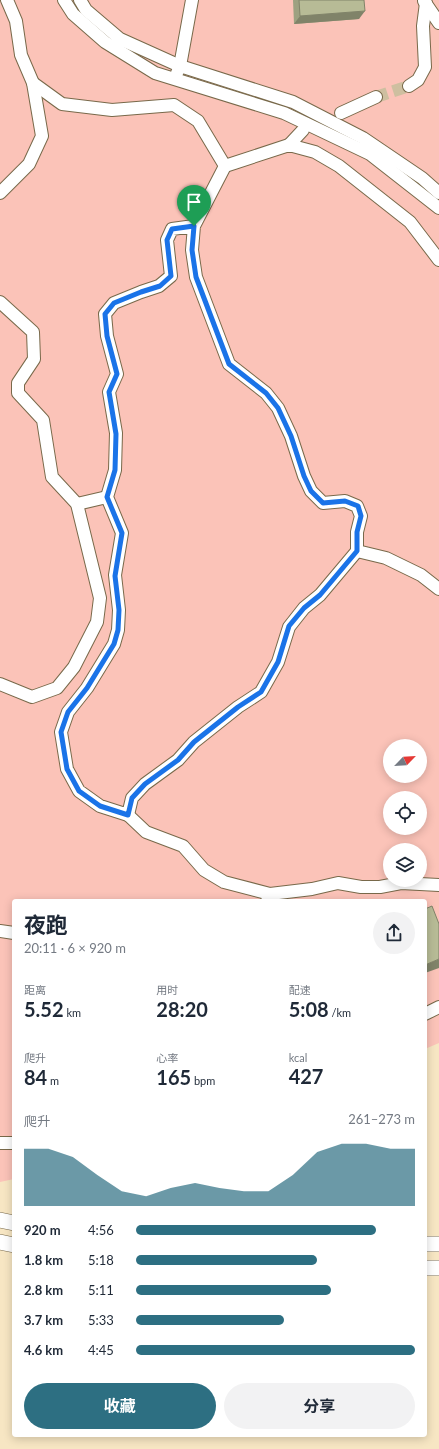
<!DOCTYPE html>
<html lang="zh">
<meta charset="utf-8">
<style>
body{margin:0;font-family:Lato,"Noto Sans SC",sans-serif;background:#f2f2f3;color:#1f2937;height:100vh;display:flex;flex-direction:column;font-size:15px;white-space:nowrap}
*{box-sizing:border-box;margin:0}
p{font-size:13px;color:#747a83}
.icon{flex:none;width:22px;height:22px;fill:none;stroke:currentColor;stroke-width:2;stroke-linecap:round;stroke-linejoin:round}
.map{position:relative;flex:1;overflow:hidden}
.sheet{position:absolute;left:12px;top:899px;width:415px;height:538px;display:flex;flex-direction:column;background:#fff;border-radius:4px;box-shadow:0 2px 10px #0003}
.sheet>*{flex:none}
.needle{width:26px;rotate:65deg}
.fabs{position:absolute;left:383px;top:739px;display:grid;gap:8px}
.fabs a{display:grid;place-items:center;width:44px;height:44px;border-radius:50%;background:#fff;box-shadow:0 2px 10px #0003;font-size:20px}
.pin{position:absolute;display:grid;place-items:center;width:34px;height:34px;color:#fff;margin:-41px -17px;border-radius:50% 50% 50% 0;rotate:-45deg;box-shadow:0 0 4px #0007}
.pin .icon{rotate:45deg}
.round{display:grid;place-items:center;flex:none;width:42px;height:42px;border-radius:21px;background:#f2f2f3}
.overview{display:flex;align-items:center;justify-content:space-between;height:68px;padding:0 12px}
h1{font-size:22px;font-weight:700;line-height:30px}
.metrics{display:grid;grid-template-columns:repeat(3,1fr);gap:6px;height:68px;padding:4px 12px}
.metrics div{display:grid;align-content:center}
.metrics b{font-size:20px;font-weight:700}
.metrics small{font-size:11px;font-weight:400}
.metrics p{font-size:11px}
.chart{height:112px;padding:8px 12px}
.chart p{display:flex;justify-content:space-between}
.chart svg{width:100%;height:72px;margin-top:4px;fill:#2d6f82;opacity:.7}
.primary-button{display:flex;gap:8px;margin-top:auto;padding:8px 12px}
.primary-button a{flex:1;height:46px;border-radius:24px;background:#2d6f82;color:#fff;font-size:16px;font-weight:700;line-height:46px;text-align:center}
.primary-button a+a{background:#f2f2f3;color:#1f2937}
ul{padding:0 12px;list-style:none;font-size:13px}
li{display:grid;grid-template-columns:64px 48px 1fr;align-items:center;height:30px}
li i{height:10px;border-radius:5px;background:#2d6f82}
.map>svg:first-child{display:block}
</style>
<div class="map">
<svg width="439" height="1449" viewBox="0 0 439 1449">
<rect width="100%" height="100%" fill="#f7e6c3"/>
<path fill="#fbc3b8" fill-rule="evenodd" d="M0,0H439V1043L425,1049V901H14V1179L0,1182ZM390,746H420V776H390ZM390,798H420V828H390ZM390,850H420V880H390Z"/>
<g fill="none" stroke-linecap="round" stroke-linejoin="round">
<path stroke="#cebfa0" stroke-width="12" stroke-dasharray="12 6" stroke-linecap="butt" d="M376,97L409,86"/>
<defs>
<g id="minor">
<path d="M64,0L73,14L105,42L155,73L284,113L370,154L439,208"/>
<path d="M80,0L86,10L120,39L180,66L293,102L363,138L422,178L439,193"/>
<path d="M424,1L439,23"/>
<path d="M177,73L180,66L192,0"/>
<path d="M33,83L62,104L112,110L174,105L198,121L225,166"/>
<path d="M409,86L418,80L425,67L423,26L426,3"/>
<path d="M341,113L376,97"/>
<path d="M289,145L303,130"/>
<path d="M0,193L29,164L42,136L33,83L21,55L16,21L7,0"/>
<path d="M194,226L172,229L167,240L171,276L159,286L141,292L114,303L105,314L107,336L117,374L109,392L116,433L115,470L107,497L122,533L115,575L119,610L118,630L114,644L87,688L68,712L61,732L67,769L79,791L100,806L128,815L132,798L145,784L178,760L194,742L238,707L261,692L278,662L289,627L304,608L320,595L357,551V532L361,516L357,506L345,501L323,503L311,491L304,476L291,436L278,408L266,393L229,364L196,277L192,250L194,226L225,166L289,145L315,152L339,166L410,222L439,260"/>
<path d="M0,302L33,332L34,359L18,383V393L43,420L52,477L77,504L100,598L97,622L74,667L57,688L32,697L0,684"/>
<path d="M77,504L107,497"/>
<path d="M357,551L386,558L421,575L439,589"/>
<path d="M128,815L146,832L183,846L204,870L224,882L270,894"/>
<path d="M267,901L270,894L312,889L338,883L361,887H380L401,883L439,885"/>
<path d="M0,931L14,933"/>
<path d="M425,1014L439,1007"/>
<path d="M0,1143H14"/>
</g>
<g id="major">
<path d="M0,1220L14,1223"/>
<path d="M0,1242L14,1245"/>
<path d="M425,1244H439"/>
<path d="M425,1268H439"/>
</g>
</defs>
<use href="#minor" stroke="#78694a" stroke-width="14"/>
<use href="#major" stroke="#78694a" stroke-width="16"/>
<use href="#minor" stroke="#fff" stroke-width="12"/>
<use href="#major" stroke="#fff" stroke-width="15"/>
</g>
<path fill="#9da181" d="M293,0H364L359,19L294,24Z"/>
<g fill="#808369">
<path d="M365,11L359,19L294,24L300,16Z"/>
<path d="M439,959V968L425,973V965Z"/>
</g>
<g fill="#b7bb96" stroke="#808369">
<path d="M299,0H364L365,11L300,16Z"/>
<path d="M432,906L439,924V959L425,965V909Z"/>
</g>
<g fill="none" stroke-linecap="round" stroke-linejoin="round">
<defs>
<path id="route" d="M194,226L192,250L196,277L229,364L266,393L278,408L291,436L304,476L311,491L323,503L345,501L358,506L361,516L357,532V551L320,595L304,608L289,626L278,662L261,692L238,707L194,742L178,760L145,784L132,798L128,815L100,806L79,791L67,769L61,732L68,712L87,688L114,644L118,630L119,610L115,576L122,533L107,497L115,470L116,434L109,392L117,374L107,336L105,314L114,303L141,292L160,286L171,276L167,240L172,229Z"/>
</defs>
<use href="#route" stroke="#fff" stroke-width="8"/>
<use href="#route" stroke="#1a73e8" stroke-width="5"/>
</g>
</svg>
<div class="fabs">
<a><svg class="needle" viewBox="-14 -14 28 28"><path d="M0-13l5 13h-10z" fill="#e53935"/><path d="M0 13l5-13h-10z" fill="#747a83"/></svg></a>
<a><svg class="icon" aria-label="locate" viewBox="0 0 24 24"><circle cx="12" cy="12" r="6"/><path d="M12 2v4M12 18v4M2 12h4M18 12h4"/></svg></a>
<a><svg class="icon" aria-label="layers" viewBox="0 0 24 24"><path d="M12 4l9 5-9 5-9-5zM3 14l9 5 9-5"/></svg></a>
</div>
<div class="pin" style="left:194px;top:226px;background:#1e9e55"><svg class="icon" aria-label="arrive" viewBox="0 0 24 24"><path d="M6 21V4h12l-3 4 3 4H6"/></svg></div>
<section class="sheet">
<div class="overview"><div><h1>夜跑</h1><p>20:11 · 6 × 920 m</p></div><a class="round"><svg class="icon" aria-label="share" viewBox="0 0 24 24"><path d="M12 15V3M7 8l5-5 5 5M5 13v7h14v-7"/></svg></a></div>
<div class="metrics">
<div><p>距离</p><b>5.52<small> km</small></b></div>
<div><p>用时</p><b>28:20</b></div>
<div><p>配速</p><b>5:08<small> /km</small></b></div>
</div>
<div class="metrics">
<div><p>爬升</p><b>84<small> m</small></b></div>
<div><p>心率</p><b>165<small> bpm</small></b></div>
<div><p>kcal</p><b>427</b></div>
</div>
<div class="chart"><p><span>爬升</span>261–273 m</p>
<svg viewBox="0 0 160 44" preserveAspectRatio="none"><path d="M0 44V9L10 9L20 14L30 25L40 35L50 38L60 33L70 30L80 33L90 35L100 35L110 25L120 11L130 6L140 6L150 9L160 9V44z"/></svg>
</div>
<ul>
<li><b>920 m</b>4:56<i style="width:86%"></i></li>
<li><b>1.8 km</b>5:18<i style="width:65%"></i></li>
<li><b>2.8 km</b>5:11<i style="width:70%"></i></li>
<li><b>3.7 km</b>5:33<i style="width:53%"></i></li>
<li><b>4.6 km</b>4:45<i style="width:100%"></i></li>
</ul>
<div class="primary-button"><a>收藏</a><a>分享</a></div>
</section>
</div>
